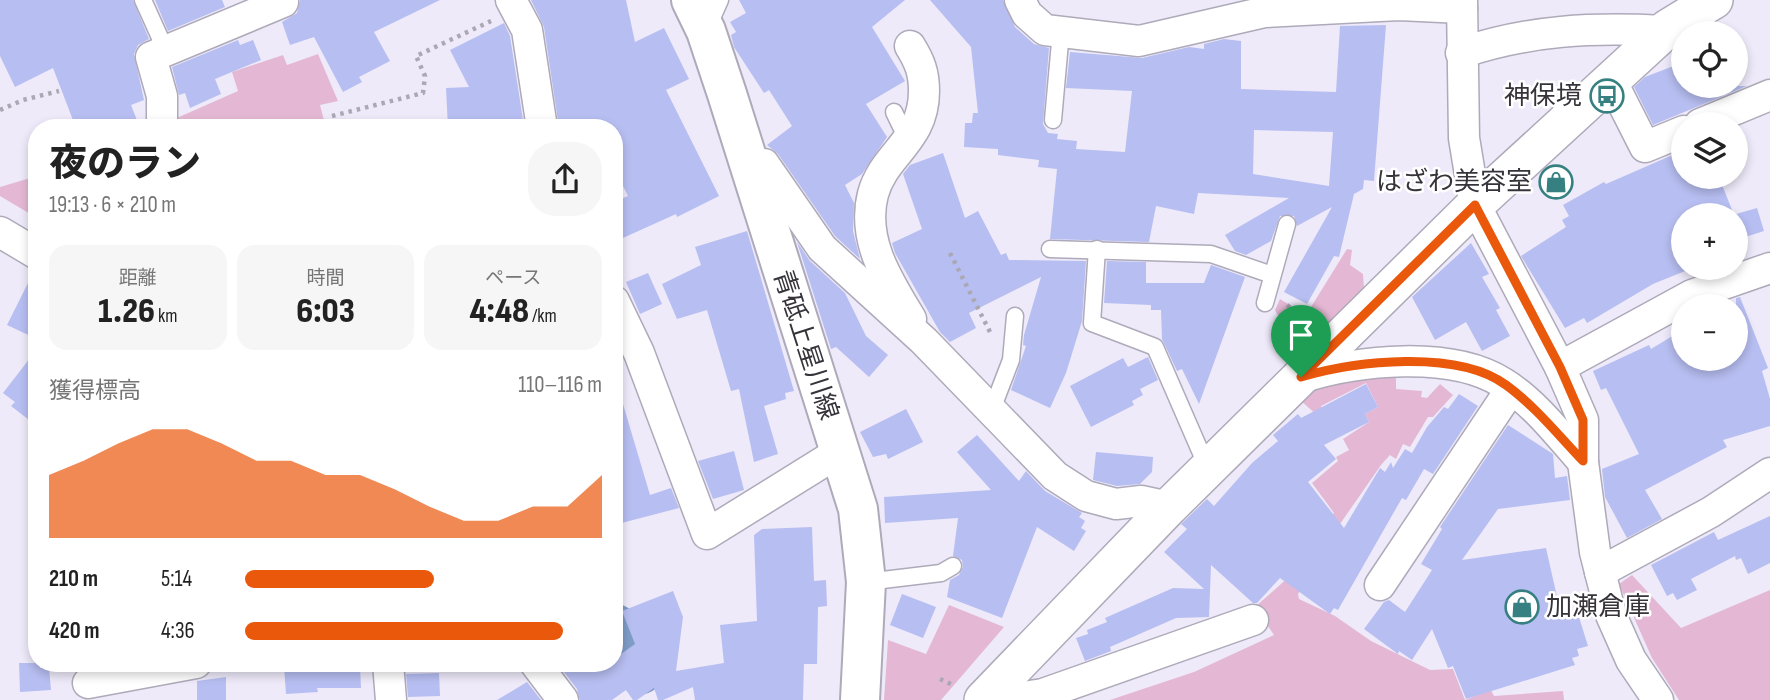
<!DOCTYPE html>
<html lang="ja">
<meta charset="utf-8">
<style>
body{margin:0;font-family:"Sofia Sans Condensed","Noto Sans JP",sans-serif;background:#f6f6f6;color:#222;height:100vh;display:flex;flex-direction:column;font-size:26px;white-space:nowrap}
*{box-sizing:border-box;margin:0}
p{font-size:23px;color:#767676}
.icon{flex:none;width:38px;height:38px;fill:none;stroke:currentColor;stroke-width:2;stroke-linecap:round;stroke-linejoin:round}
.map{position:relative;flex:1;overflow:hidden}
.panel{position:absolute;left:28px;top:119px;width:595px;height:553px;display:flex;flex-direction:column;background:#fff;border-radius:28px;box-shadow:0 4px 10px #0003}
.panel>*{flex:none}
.controls{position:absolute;left:1671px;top:21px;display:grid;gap:14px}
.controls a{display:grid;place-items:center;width:77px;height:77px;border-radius:50%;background:#fff;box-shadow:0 4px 10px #0003;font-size:35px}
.pin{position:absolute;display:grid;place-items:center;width:60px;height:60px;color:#fff;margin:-72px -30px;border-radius:50% 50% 50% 0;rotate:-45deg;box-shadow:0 0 7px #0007}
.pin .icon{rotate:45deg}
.round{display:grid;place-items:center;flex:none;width:74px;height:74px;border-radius:28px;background:#f6f6f6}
.overview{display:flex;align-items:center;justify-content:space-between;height:119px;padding:0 21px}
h1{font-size:38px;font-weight:800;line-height:52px}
.metrics{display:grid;grid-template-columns:repeat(3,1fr);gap:10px;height:119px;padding:7px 21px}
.metrics div{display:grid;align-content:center;border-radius:18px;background:#f6f6f6;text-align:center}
.metrics b{font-size:35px;font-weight:800}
.metrics small{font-size:19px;font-weight:400}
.metrics p{font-size:19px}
.chart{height:196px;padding:14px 21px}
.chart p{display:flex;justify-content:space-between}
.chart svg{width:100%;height:126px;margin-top:7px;fill:#ea580c;opacity:.7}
ul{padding:0 21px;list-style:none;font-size:23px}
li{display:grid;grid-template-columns:112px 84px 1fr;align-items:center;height:52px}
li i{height:18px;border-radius:9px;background:#ea580c}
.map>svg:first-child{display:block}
</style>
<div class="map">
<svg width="1770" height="700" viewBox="0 0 1770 700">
<rect width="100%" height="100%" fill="#eeeafa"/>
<g fill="#e4b8d4">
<path d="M318,54L338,101L320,105L326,128H170V121L238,91L232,72L283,55L287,65Z"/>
<path d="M37,176V218L0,196V187Z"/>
<path d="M1347,249L1352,250L1350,265L1363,274L1364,289L1298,353L1275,310L1280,299L1306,315Z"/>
<path d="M1396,372V389L1422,391L1421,397L1427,398L1440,384L1453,395L1433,417H1428L1410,447L1403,444L1396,459L1390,455L1381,465L1324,547L1318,565L1298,594L1299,599L1335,616L1371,641L1430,670L1453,669L1465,700L1491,690L1494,696L1563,691L1564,700H1110L1194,672L1274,635L1255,607L1290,576L1310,543L1334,513L1312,483L1338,461L1336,457L1349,450L1343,439L1369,422L1365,414L1378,407L1366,383L1321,406L1324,412L1319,417L1299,399L1313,385Z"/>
<path d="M1632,575L1681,628L1770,590V700H1679L1652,658L1619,584Z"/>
<path d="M949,605L1004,627L941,700H884L888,640L926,654Z"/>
</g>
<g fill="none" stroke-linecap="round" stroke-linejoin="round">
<path stroke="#7f9dc8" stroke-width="49" d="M614,628L640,670"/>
</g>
<g fill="#b7bef1" fill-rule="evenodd">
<path d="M0,0H133L149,39L138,45L134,54L144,100L131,105L140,128H76L53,68L15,87L0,56Z"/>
<path d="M155,0H222L225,7L168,31Z"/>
<path d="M300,0H440L374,32L390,61L359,77L362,82L343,92L314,37L290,45L282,22L297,13Z"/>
<path d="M531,0H626L635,42L664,28L689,79L666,90L719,196L677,217L676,214L614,242V202L628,196L614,168V128H559L544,27Z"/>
<path d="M739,0H905L872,27L905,81L866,104L887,137L862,174L845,185L854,203L853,231L860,259L835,236L778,154L767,145L792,126L769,90L764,93L734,47L731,35L736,32L730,22L746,13Z"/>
<path d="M930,0H1003L1015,27L1034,44L1049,48L1043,124L1048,133L1058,134L1057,139L1077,141L1076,149L1125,152L1132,91L1066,88L1070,52L1142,58L1189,47L1204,49V44L1224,39L1241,41V89L1336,92L1340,26L1386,25L1374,181L1364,180L1363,189L1354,194L1339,257L1334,256L1307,304L1284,292L1332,207L1297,226L1294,216H1280L1271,241L1246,255L1235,251L1225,235L1289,198L1198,193L1194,214L1156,206L1149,242L1050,239L1057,169L1038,167L1039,160L998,155V149L964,147L965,123H972L973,113H978L971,47ZM1254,130L1333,132L1329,186L1253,174Z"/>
<path d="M504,23L510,36L523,120L472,125V128H448L446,88L469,87L450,50Z"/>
<path d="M238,40L240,45L253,40L261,60L215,79L221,94L190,108L185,93L179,95L172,67Z"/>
<path d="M1684,62V86H1747L1653,125L1634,87L1645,77Z"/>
<path d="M1684,150V177H1719L1734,215H1684V268L1690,269L1653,284L1587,323L1584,318L1565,328L1521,256L1566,227L1562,220L1569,216L1563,205L1604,182L1606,184Z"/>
<path d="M943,153L965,218L978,211L1001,255L1006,253L1009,260L1086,261L1082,321L1066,373L1050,408L1011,390L1026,346L1023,345L1024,335L1041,277L969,313L976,328L950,342L940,332L895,253L892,243L922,229L903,174L910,165Z"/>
<path d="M1757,208L1764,231L1736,240V214Z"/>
<path d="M747,231L794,391L785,393L786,399L764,406L778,454L754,462L739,389L731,391L707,310L677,319L662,284L701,265L695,247Z"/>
<path d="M797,242L810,261L845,293L866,336L888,355L869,377L836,347L831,349Z"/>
<path d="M1471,243L1489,274L1482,277L1500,308L1496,310L1510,336L1482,351L1466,322L1435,340L1412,297Z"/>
<path d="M1107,261L1146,262V283H1204L1211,265L1245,277L1199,404L1182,369L1177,371L1162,339L1161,310H1151V305L1104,303Z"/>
<path d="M34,271H37V339L7,325Z"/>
<path d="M648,273L662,304L640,314L626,282Z"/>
<path d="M1740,297L1768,368L1762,371L1770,399V426L1723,440L1727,447L1645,490L1662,519L1627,538L1605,497L1602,469L1639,454L1606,388L1601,390L1593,371L1649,345L1651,349L1684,329V359H1736V298Z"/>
<path d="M37,349V426L11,406L15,402L3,393Z"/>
<path d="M1148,357L1158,380L1140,389L1143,395L1132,401L1134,405L1091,427L1070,386L1123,358L1128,367Z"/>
<path d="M1366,384L1378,407L1365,414L1369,422L1324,445L1336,459L1308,482L1344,528L1380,468L1385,472L1391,462L1393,468L1405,449L1412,453L1427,427L1444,407L1448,409L1459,394L1478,406L1433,474L1424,469L1406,500L1402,498L1338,610L1334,608L1330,614L1280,578L1257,603H1253L1211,565L1209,617L1176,618L1110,647L1111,651L1085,661L1076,638L1088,634L1087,630L1107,622L1105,618L1173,588L1204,589L1164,552L1187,529L1181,524L1207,499L1214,506L1252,463L1278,441L1273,435L1298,414L1301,418Z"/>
<path d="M620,394L650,495L671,488L679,508L614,525V395Z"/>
<path d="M906,409L923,442L888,459L886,454L873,457L860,432Z"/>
<path d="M1508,425L1553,454L1555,478L1567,476L1570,500L1498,509L1462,560L1546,548L1562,619L1578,614L1588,646L1577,649L1579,656L1572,658L1575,665L1466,699L1453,666L1448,668L1432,629L1412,660L1399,651L1398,654L1364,629L1384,602L1389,600L1405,612L1432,570L1421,564L1442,529L1440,527Z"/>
<path d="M977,435L1019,481L1026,471L1045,491L1082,513L1079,517L1085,521L1081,528L1086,531L1074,551L1037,527L1002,618L947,597L950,580L959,575L963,567L962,560L953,556L958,518L885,523L884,497L991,490L957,452Z"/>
<path d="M734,451L744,490L713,499L698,461Z"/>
<path d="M1096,452L1153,457L1152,472L1140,484L1117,486L1093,480Z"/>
<path d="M1770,516V563L1748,574L1741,558L1736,560L1735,556L1691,579L1697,590L1677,600L1673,593L1667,596L1651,565L1714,532L1718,540Z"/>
<path d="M812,527L814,581L826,580L827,606L818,607L817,664H804L803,700H695L693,687L663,700H658L654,688L637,700H633L626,690L612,700H580L577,689L557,663H614V659L635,644L622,611L673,591L683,617L676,671L724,663L720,625L757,621L754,535L762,529Z"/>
<path d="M902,594L936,607L923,638L890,625Z"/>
<path d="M19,663H40V668H49L51,690L20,692Z"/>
<path d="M284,666H360L361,688H317L318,692L286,694Z"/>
<path d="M439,673L440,696L408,697L406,674Z"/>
<path d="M226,677V700H197V681Z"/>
<path d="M527,682L541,700H497Z"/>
</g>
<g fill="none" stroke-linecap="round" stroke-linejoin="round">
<defs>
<g id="service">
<path d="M143,0L166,51"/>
<path d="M708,27L720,0"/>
<path d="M894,112L908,141"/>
<path d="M1053,120L1061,31"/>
<path d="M1050,249L1211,254L1272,275"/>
<path d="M1097,249L1092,323L1155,347L1208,469"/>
<path d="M1265,303L1287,224"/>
<path d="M991,412L1011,360L1015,316"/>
<path d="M866,582L941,573L953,566"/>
</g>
<g id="minor">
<path d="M511,0L527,30L542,128"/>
<path d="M1020,0L1027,14L1045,30L1139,41L1265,12L1399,5L1462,8"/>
<path d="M1462,0L1464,138L1475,205L1560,367L1583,420V462L1595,552L1611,615L1631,660L1658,700"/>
<path d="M910,46C920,62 924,73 924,91C924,142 884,153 873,194C861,240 888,281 911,319"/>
<path d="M1461,53C1529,30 1593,27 1664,31"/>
<path d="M1611,80L1645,147L1684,131"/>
<path d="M1700,124L1770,95"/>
<path d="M162,128V96L151,57L283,2L282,0"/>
<path d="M747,164H764L822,248L924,341L1055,476L1086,496L1116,504L1141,501L1169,507"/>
<path d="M0,232L37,254"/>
<path d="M614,301L639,353L707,534L839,452"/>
<path d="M1560,367L1692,295L1770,268"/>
<path d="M1301,378C1357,360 1451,350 1503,383C1534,402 1559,435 1583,462"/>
<path d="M1600,572L1711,512L1770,473"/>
<path d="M1380,585L1511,389"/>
<path d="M388,663L391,700"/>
<path d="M535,663L563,700"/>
<path d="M88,683L196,663"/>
<path d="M1003,700L1043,694L1253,620"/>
</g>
<path id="tertiary" d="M983,700L1169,507L1475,205L1668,28L1714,0"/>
<path id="secondary" d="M691,0L706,31L727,94L858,509L866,582L860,700"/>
</defs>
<use href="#service" stroke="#aeaab9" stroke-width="19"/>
<use href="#minor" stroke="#aeaab9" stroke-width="33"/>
<use href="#tertiary" stroke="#aeaab9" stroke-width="40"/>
<use href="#secondary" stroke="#aeaab9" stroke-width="42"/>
<g stroke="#aba8b4" stroke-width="4.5" stroke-dasharray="3.5 5" stroke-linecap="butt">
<path d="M0,110L23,100L59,91"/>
<path d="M332,116L423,93L425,76L416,56L491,21"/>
<path d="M950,253L991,334"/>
<path d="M1287,305L1299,315"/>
<path d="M940,679L955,686"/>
</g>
<use href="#service" stroke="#fff" stroke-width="16"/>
<use href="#minor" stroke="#fff" stroke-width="30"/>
<use href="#tertiary" stroke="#fff" stroke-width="37"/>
<use href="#secondary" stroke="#fff" stroke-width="38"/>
</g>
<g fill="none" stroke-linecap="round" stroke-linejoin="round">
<defs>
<path id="route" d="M1475,205L1560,367L1583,420V461C1559,436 1535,406 1506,385C1457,349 1355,361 1301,377Z"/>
</defs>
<use href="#route" stroke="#fff" stroke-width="14"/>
<use href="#route" stroke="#ea580c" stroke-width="9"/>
</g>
<defs>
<symbol id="bus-ring" viewBox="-11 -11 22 22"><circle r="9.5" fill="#fff" stroke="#378081" stroke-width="1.5"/><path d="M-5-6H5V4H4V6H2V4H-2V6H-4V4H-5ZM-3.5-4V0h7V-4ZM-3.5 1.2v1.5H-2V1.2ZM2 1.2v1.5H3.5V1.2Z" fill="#378081"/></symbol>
<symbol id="shop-ring" viewBox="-11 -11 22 22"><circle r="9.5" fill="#fff" stroke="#378081" stroke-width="1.5"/><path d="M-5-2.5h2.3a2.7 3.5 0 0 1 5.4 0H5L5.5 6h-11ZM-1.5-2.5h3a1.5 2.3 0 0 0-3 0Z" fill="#378081"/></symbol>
</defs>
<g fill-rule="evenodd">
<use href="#bus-ring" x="1588" y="77" width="38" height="38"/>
<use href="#shop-ring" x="1537" y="163" width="38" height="38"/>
<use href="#shop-ring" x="1503" y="588" width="38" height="38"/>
</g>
<g text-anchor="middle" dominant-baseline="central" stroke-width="5" stroke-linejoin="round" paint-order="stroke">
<g font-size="26" fill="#36343a" stroke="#fff" text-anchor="end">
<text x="1582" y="96">神保境</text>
<text x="1532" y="182">はざわ美容室</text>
<text x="1546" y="607" text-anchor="start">加瀬倉庫</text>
</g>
<g font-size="26" fill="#36343a" stroke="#fff">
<text transform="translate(805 345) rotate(72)">青砥上星川線</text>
</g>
</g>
</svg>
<div class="controls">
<a><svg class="icon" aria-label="locate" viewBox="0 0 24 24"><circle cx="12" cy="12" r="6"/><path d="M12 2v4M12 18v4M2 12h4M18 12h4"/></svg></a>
<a><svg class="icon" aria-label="layers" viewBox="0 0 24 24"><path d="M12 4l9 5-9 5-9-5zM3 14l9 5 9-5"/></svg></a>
<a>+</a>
<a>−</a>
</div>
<div class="pin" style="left:1301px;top:377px;background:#1e9e55"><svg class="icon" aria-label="arrive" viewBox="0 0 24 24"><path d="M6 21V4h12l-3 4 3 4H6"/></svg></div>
<section class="panel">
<div class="overview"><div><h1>夜のラン</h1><p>19:13 · 6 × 210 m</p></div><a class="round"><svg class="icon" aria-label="share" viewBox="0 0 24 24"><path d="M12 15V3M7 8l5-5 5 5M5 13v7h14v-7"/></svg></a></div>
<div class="metrics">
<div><p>距離</p><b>1.26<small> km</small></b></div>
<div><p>時間</p><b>6:03</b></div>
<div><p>ペース</p><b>4:48<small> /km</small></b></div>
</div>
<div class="chart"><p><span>獲得標高</span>110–116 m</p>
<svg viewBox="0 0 160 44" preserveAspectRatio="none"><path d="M0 44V22L10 17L20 11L30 6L40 6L50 11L60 17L70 17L80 22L90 22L100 27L110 33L120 38L130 38L140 33L150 33L160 22V44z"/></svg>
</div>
<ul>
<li><b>210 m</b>5:14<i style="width:53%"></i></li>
<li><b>420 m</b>4:36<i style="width:89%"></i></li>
</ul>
</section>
</div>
